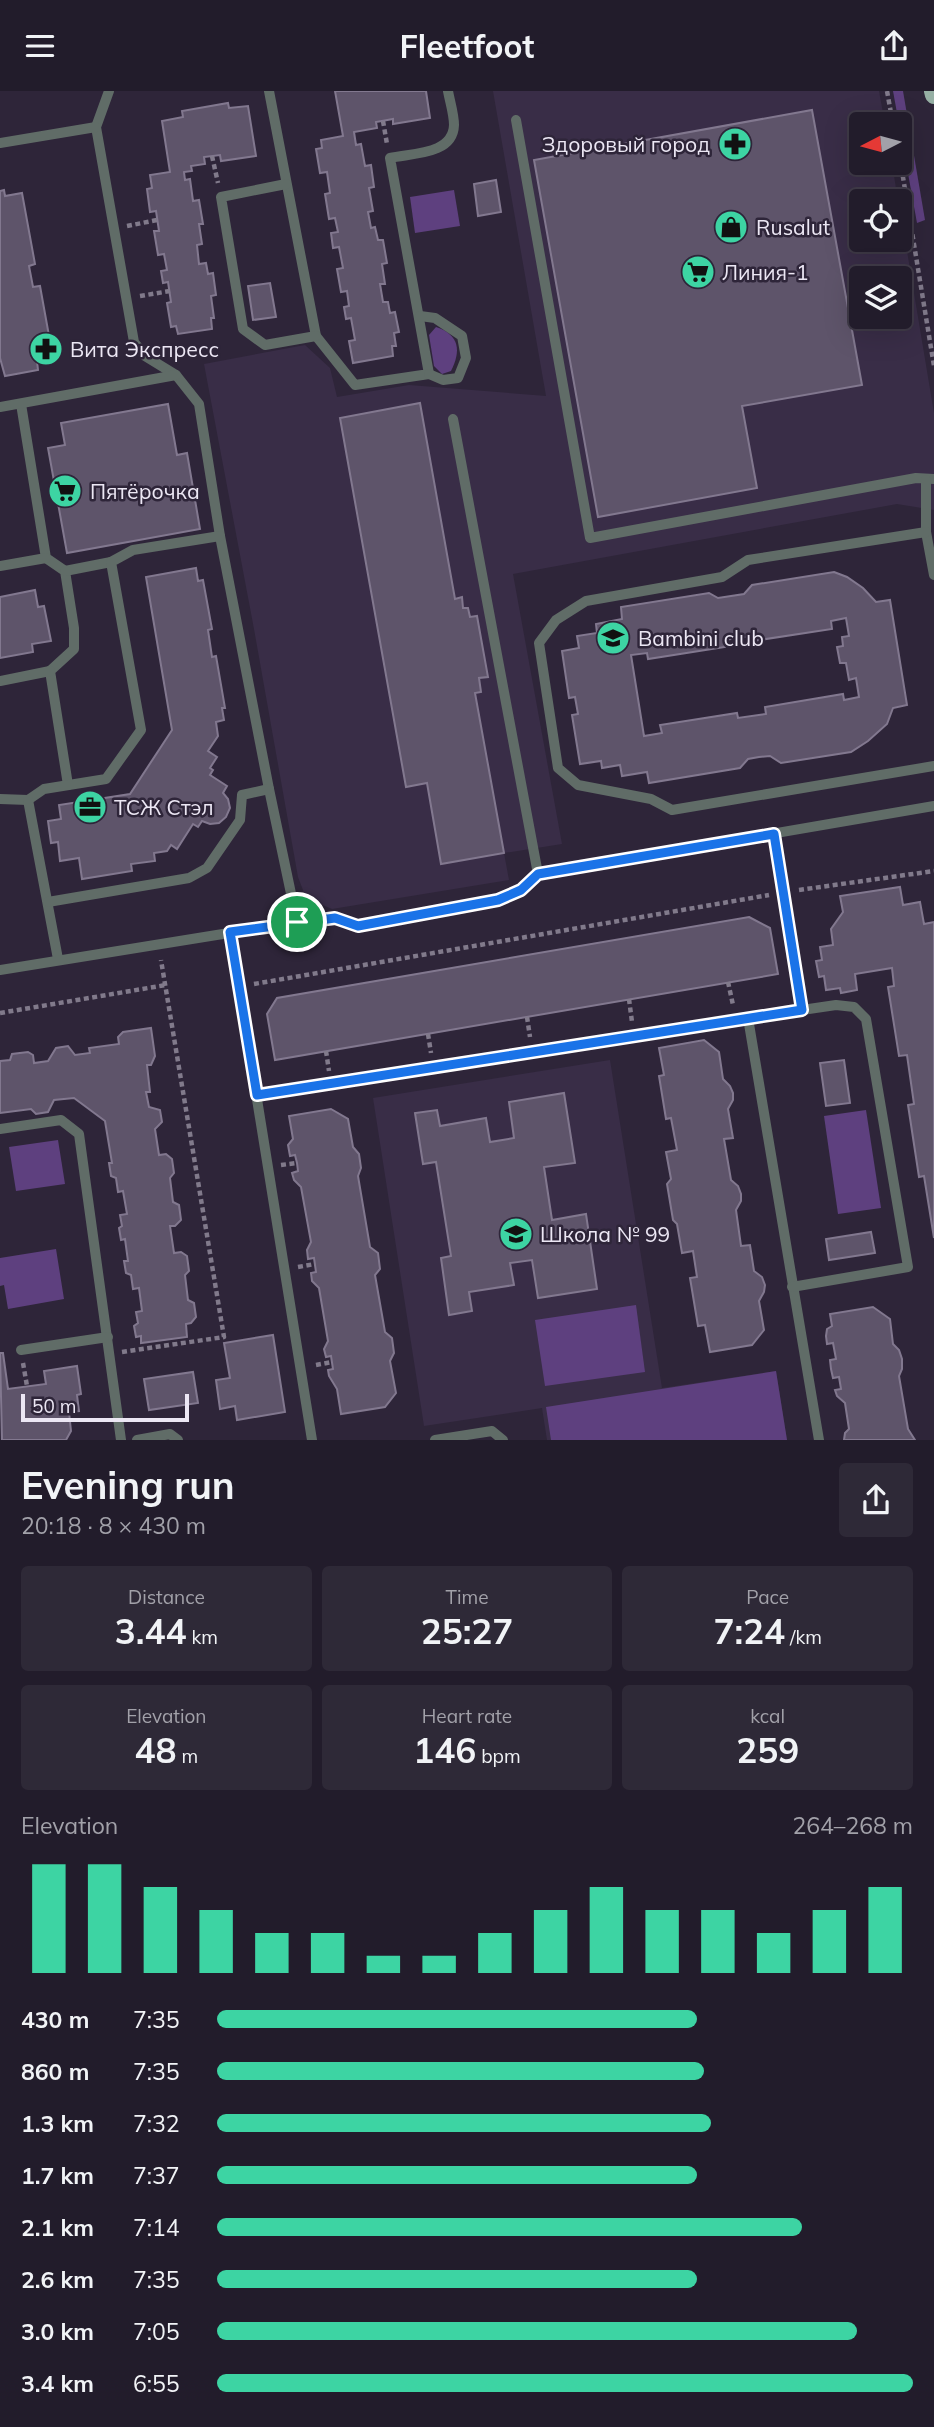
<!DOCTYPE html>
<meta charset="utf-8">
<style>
body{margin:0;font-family:Mulish,sans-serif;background:#2e2937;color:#f1f3f6;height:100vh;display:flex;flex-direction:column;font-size:26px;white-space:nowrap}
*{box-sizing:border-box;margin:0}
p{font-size:23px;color:#a2a1a9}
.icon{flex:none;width:38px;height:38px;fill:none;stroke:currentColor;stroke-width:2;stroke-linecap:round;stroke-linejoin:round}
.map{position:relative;height:1349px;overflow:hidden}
.details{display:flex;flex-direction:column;background:#221c2b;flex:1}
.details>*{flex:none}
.needle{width:46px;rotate:264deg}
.tools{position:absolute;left:849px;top:21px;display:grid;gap:14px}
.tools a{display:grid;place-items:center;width:63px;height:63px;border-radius:7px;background:#221c2b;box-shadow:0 7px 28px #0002,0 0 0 2px #3f3a47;font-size:35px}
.scale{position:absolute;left:21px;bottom:18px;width:168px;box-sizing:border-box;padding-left:7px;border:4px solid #ece7f4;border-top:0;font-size:19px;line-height:24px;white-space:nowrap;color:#ece7f4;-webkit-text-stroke:5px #2e2539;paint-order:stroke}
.pin{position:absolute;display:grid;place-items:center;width:60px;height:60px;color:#fff;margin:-30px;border:4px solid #fff;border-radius:50%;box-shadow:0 2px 7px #0007}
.round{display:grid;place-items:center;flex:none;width:74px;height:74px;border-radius:7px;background:#2e2937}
.summary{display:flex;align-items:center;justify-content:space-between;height:119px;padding:0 21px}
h1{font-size:38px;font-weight:700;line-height:52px}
.metrics{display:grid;grid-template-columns:repeat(3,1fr);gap:10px;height:119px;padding:7px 21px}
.metrics div{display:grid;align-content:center;border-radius:7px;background:#2e2937;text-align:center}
.metrics b{font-size:35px;font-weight:700}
.metrics small{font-size:19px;font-weight:400}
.metrics p{font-size:19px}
.chart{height:196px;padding:14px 21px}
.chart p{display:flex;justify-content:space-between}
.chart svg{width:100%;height:126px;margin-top:7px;stroke:#3dd4a3;stroke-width:6}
ul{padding:0 21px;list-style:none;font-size:23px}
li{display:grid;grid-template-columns:112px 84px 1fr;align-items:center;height:52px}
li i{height:18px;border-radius:9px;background:#3dd4a3}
header{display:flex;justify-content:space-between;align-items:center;height:91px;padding:0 21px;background:#221c2b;font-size:32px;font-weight:700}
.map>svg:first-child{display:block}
</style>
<header><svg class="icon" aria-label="menu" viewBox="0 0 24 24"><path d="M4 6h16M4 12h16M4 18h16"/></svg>Fleetfoot<svg class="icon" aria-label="share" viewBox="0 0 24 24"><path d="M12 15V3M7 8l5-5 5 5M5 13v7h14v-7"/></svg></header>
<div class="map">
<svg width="934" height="1349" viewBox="0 0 934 1349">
<rect width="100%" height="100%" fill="#2e2539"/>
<g fill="#392d47" fill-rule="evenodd">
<path d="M493,0H879L885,33H861V72H892L898,110H861V149H900V118L934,322V419L897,413L513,483L562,753L504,762L509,789L332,818L306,807L298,786L254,538L204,273L305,254L330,277L337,306L409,294L546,305ZM861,187H900V226H861Z"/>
<path d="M610,969L662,1297L776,1280L787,1349H547L542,1317L424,1335L373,1007Z"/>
</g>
<g fill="#5e407f">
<path d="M893,0H903L925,129L917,132Z"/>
<path d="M454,99L460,135L415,142L410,106Z"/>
<path d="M436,236C460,244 461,260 451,280L442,283L434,275L429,244Z"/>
<path d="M866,1019L881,1117L838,1123L824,1025Z"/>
<path d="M58,1049L65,1093L16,1100L9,1056Z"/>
<path d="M56,1158L64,1208L8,1218L4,1194L0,1195V1167Z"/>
<path d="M636,1214L645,1281L545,1295L535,1229Z"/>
<path d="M776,1280L787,1349H551L546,1316Z"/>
</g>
<g fill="#5e546a" stroke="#82788f" stroke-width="2" fill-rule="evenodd">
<path d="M335,0H426L430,27L393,33V28L376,31L377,37L354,41L356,54L361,53L365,75L371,74L374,96L369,97L373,120L368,121L371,137L375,136L378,149H383L387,172L382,173L385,193H380L383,211H388L390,222L395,221L399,241L394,242L396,255H392L393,265L353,272L349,250L355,249L351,227L346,228L344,216L349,215L347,200L341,201L337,178L343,177L339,156L333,157L331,142L338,141L335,127L329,128L325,103L330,102L327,81L320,82L316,58L322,57L321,49L343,45Z"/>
<path d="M228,12L229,17L248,15L256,65L221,70L220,64L204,66L205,73L191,75L192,80L184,81L185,89L190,88L193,110L199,109L203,133H199L202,153L197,154L199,173L206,172L208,183L213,182L216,204L211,205L214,227H211L212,238L178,243L176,235L171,236L167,212L171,211L168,191L163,192L161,180L167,179L164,163L158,164L154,140H159L156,120L150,121L147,98L152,97L150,84L170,81L162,30L183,26L182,20Z"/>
<path d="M812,19L862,294L742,315L757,397L598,426L534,69Z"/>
<path d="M496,89L501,121L478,125L474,93Z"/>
<path d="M4,99L5,105L22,102L35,173L29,175L33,196L40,195L53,267L37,270L38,279L5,285L0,267V100Z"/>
<path d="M270,192L276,226L253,229L248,195Z"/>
<path d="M420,312L455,508L462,506L463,517H468L470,526L477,525L488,586L479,587L481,601L475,602L504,762L441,773L427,692L406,696L340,327Z"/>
<path d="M168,313L177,364L187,362L200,438L67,462L48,357L65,354L61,332Z"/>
<path d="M196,477L198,490L203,489L212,538L208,539L212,566L216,565L225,617H222L224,629L216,631L218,645L208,660L217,666L210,677L213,679L210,684L227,695L223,702L228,708L230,717L226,726L219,732L210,733L202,730L198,736L193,733L177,758L171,754L167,760L154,762L155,770L131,773L132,780L82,788L79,767L60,770L58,751L51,752L48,730L61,728L59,714L130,703L172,639L146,486Z"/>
<path d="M834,481L847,486L863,497L876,511L890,509L907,614L893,617L887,633L868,650L851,661L781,672L770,665L759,666L748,668L740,677L649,692L647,681L622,685L620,674L602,677L601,670L580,673L572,624L578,623L575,606L569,607L562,560L579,557L577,545L597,542L596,533L622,528L621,516L709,502L718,507L744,503L752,494ZM846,527L849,545L842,546L843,555L837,556L840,572H846L849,589L856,587L859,606L844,609L843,603L765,616L766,623L738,627L737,622L660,634L662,642L644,645L631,564L647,562L648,568L725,556L724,549L752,545L753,550L832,538L831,530Z"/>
<path d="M35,499L38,516L44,515L51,550L32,553L33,561L0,567V506Z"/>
<path d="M900,796L903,814L920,811L924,833L934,831V1147L924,1085L919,1086L908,1014L914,1013L907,964L899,965L888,896L894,895L892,877L855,883L857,899L841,902L840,897L826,899L824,885L819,886L816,870L822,869L820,856L833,854L831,838L843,821L840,805Z"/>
<path d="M749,826L770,837L778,883L275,969L267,923L277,907Z"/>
<path d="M151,937L155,965L151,974H147L150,1001H146L149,1016L160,1019L162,1031L155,1038L159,1064L166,1063L172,1068L174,1082L170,1087L173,1111L179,1114L181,1129L175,1135H170L174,1162L181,1161L187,1165L189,1180L185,1184L188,1209L194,1212L196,1226L191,1232L186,1233L187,1246L141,1252V1245L136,1246L134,1235L138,1232L136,1221L142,1220L139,1197L133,1198L131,1184L126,1182L124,1170H128L125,1148L121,1149L119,1137L122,1135L120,1124L127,1123L123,1100L118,1101L116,1087L111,1085L109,1072H112L105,1030L74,1007L54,1009L48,1021L36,1023L31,1018L0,1022V970L10,969L12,963L28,961L33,964L34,972L48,970L56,957L68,955L75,964L90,962L89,957L119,953L118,946L123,941Z"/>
<path d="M704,949L719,961L723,988L730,995L733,1002V1009L728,1018L733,1047L724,1048L731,1089L738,1095L741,1103V1110L736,1119L741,1155L750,1154L754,1180L762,1186L765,1194L764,1201L759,1210L764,1239L752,1254L710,1261L705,1234L698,1235L690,1187L697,1186L693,1160L682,1162L677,1133L673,1129L667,1093L671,1088L666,1061L677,1059L671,1027L666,1028L659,985L664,984L659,957Z"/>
<path d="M844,969L850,1012L826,1015L820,972Z"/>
<path d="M564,1002L575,1072L544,1076L552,1129L586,1123L597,1198L538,1207L532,1169L510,1172L514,1194L469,1201L472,1220L449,1224L441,1167L451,1165L436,1071L423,1073L415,1022L437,1019L440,1035L486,1027L490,1051L514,1047L509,1011Z"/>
<path d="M331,1018L348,1028L353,1056L359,1063L361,1077L358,1085L370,1156L378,1162L380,1178L375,1184L385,1241L392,1247L394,1262L390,1270L396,1302L385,1316L341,1323L337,1298L329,1285L328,1279L333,1278L331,1265L326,1266L324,1258L328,1250L319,1197L312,1190L311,1182L316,1181L314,1167L308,1168L307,1159L311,1151L301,1096L294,1089L292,1082L298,1080L297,1072L295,1064L290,1065L288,1054L293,1048L289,1025Z"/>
<path d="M871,1141L875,1162L829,1169L826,1148Z"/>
<path d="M873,1216L890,1228L893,1253L899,1259L902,1268V1278L899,1285L908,1338L915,1349H844L845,1342L849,1338L845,1312L837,1305L835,1299L841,1298L839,1286L833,1287L831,1278L830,1269L836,1268L833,1252L827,1253L826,1245L827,1238L832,1235L830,1223Z"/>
<path d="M273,1244L285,1321L237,1329L235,1315L220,1318L216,1289L230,1287L224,1252Z"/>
<path d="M0,1262H3L8,1298L46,1293L44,1280L77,1275L81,1303L77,1304L79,1320L69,1321L71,1340L66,1349H2Z"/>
<path d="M193,1281L198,1312L149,1319L144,1288Z"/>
</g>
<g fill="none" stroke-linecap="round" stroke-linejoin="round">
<g stroke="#817a8b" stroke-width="4.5" stroke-dasharray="5 3.5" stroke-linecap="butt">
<path d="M887,0L893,33"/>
<path d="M383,30L387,53"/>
<path d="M212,65L218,92"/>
<path d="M900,68L934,275"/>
<path d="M127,135L157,129"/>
<path d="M140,205L170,200"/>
<path d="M799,799L934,780"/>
<path d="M728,891L733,914"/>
<path d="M254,893L769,804"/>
<path d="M629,908L632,931"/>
<path d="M0,922L166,894"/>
<path d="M527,926L530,946"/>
<path d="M428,943L431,962"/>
<path d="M326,960L329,980"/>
<path d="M281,1074L297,1072"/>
<path d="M298,1176L315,1173"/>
<path d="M122,1261L224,1246L161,869"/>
<path d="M23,1272L27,1295"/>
<path d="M316,1274L332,1271"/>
</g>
<g stroke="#606c67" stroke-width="10">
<path d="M109,0L96,36L134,251L145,265L176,284L199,313L220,445L269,698L297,831"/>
<path d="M269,0L316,245L355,294L429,283L390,67C412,62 453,64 454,34C454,23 450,11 448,0"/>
<path d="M516,29L590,447L916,387L934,388"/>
<path d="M0,52L96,36"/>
<path d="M286,93L221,106L243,238L265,254L316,245"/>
<path d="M420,225L435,227L462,245L466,267L458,287L443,289L429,283"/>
<path d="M21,313L46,467L65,480L74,537V558L50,580L68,694"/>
<path d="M0,316L176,284"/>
<path d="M453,328L538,783"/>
<path d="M926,389V441L934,484"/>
<path d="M926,441L748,469L722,486L586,510L556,529L539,552L558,677L578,694L651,708L672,719L934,675"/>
<path d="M0,475L46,467"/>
<path d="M65,480L111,471"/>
<path d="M0,590L50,580"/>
<path d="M0,708L28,709L44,698L106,688L141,639L111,471L133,459L220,445"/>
<path d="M28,709L58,868"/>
<path d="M774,743L802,919"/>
<path d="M48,811L189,787L207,777L240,729L242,704L269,698"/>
<path d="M230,841L312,1349"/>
<path d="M0,879L297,831L335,827L358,835L498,809L521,799L538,783L934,715"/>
<path d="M748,927L819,1349"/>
<path d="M257,1004L802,919L836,914L854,916L866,928L908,1176L792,1196"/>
<path d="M0,1038L61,1029L79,1043L121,1349"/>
<path d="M21,1259L108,1246"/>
<path d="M137,1349L170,1343L178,1349"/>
<path d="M435,1349L492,1340L503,1349"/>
</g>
<path stroke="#96afa4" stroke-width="18" d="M933,0L934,4"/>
</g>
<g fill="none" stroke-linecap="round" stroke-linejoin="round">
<defs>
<path id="route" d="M774,743L802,919L257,1004L230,841L335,827L358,835L498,809L521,799L538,783Z"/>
</defs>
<use href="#route" stroke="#fff" stroke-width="14"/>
<use href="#route" stroke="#1a73e8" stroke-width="9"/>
</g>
<defs>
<symbol id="pharmacy-disc" viewBox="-11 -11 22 22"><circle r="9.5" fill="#3dd4a3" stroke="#2e2539"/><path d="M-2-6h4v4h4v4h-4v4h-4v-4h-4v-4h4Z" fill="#111"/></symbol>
<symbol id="shop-disc" viewBox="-11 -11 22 22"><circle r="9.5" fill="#3dd4a3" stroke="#2e2539"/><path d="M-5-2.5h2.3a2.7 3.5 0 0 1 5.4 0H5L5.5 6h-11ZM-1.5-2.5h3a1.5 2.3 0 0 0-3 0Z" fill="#111"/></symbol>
<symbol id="supermarket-disc" viewBox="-11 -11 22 22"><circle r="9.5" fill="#3dd4a3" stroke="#2e2539"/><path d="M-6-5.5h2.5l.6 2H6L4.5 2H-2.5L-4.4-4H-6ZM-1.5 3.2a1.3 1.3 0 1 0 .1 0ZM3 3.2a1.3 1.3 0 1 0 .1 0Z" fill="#111"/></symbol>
<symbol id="school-disc" viewBox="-11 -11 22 22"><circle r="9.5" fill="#3dd4a3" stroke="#2e2539"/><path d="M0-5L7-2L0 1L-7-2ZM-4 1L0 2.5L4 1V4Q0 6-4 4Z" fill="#111"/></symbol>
<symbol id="office-disc" viewBox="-11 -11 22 22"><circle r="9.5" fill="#3dd4a3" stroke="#2e2539"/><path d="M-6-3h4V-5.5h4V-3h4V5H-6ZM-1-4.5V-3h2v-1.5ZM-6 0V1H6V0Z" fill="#111"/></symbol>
</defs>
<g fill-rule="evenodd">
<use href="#pharmacy-disc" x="716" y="34" width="38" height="38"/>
<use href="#shop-disc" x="712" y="117" width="38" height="38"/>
<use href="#supermarket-disc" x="679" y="162" width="38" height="38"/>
<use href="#pharmacy-disc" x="27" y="239" width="38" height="38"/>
<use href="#supermarket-disc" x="46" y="381" width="38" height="38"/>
<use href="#school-disc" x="594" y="528" width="38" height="38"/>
<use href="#office-disc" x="71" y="697" width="38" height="38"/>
<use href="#school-disc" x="497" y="1124" width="38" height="38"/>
</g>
<g text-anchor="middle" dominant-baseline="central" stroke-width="5" stroke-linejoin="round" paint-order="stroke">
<g font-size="21" fill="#ece7f4" stroke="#2e2539" text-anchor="start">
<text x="710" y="53" text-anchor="end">Здоровый город</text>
<text x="756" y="136">Rusalut</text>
<text x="722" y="181">Линия-1</text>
<text x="70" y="258">Вита Экспресс</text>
<text x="90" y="400">Пятёрочка</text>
<text x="638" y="547">Bambini club</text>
<text x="114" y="716">ТСЖ Стэл</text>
<text x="540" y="1143">Школа № 99</text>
</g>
</g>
</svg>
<div class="tools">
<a><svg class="needle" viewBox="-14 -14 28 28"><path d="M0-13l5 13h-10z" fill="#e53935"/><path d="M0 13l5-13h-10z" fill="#a2a1a9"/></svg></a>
<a><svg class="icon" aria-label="locate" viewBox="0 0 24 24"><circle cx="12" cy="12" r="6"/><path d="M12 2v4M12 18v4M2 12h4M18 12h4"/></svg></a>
<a><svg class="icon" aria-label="layers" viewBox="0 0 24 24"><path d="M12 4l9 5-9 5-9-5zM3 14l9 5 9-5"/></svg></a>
</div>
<div class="scale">50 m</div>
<div class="pin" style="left:297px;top:831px;background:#1e9e55"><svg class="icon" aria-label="arrive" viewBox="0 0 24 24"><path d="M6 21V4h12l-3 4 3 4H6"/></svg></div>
</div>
<section class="details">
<div class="summary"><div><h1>Evening run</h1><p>20:18 · 8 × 430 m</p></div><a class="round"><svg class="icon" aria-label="share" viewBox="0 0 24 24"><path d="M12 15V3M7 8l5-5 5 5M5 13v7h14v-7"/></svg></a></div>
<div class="metrics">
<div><p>Distance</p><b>3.44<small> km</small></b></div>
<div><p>Time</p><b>25:27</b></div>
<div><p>Pace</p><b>7:24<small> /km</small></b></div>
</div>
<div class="metrics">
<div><p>Elevation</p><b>48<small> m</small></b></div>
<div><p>Heart rate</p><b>146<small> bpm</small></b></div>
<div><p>kcal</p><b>259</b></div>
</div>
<div class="chart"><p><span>Elevation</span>264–268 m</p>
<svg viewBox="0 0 160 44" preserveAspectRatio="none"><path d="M5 44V6M15 44V6M25 44V14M35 44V22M45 44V30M55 44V30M65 44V38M75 44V38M85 44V30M95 44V22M105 44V14M115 44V22M125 44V22M135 44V30M145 44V22M155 44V14"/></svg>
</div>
<ul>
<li><b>430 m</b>7:35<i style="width:69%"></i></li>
<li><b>860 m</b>7:35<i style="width:70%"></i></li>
<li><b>1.3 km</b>7:32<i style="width:71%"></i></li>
<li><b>1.7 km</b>7:37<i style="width:69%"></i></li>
<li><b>2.1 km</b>7:14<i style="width:84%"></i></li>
<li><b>2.6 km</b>7:35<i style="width:69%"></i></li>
<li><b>3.0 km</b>7:05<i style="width:92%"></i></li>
<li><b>3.4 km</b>6:55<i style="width:100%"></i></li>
</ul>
</section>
